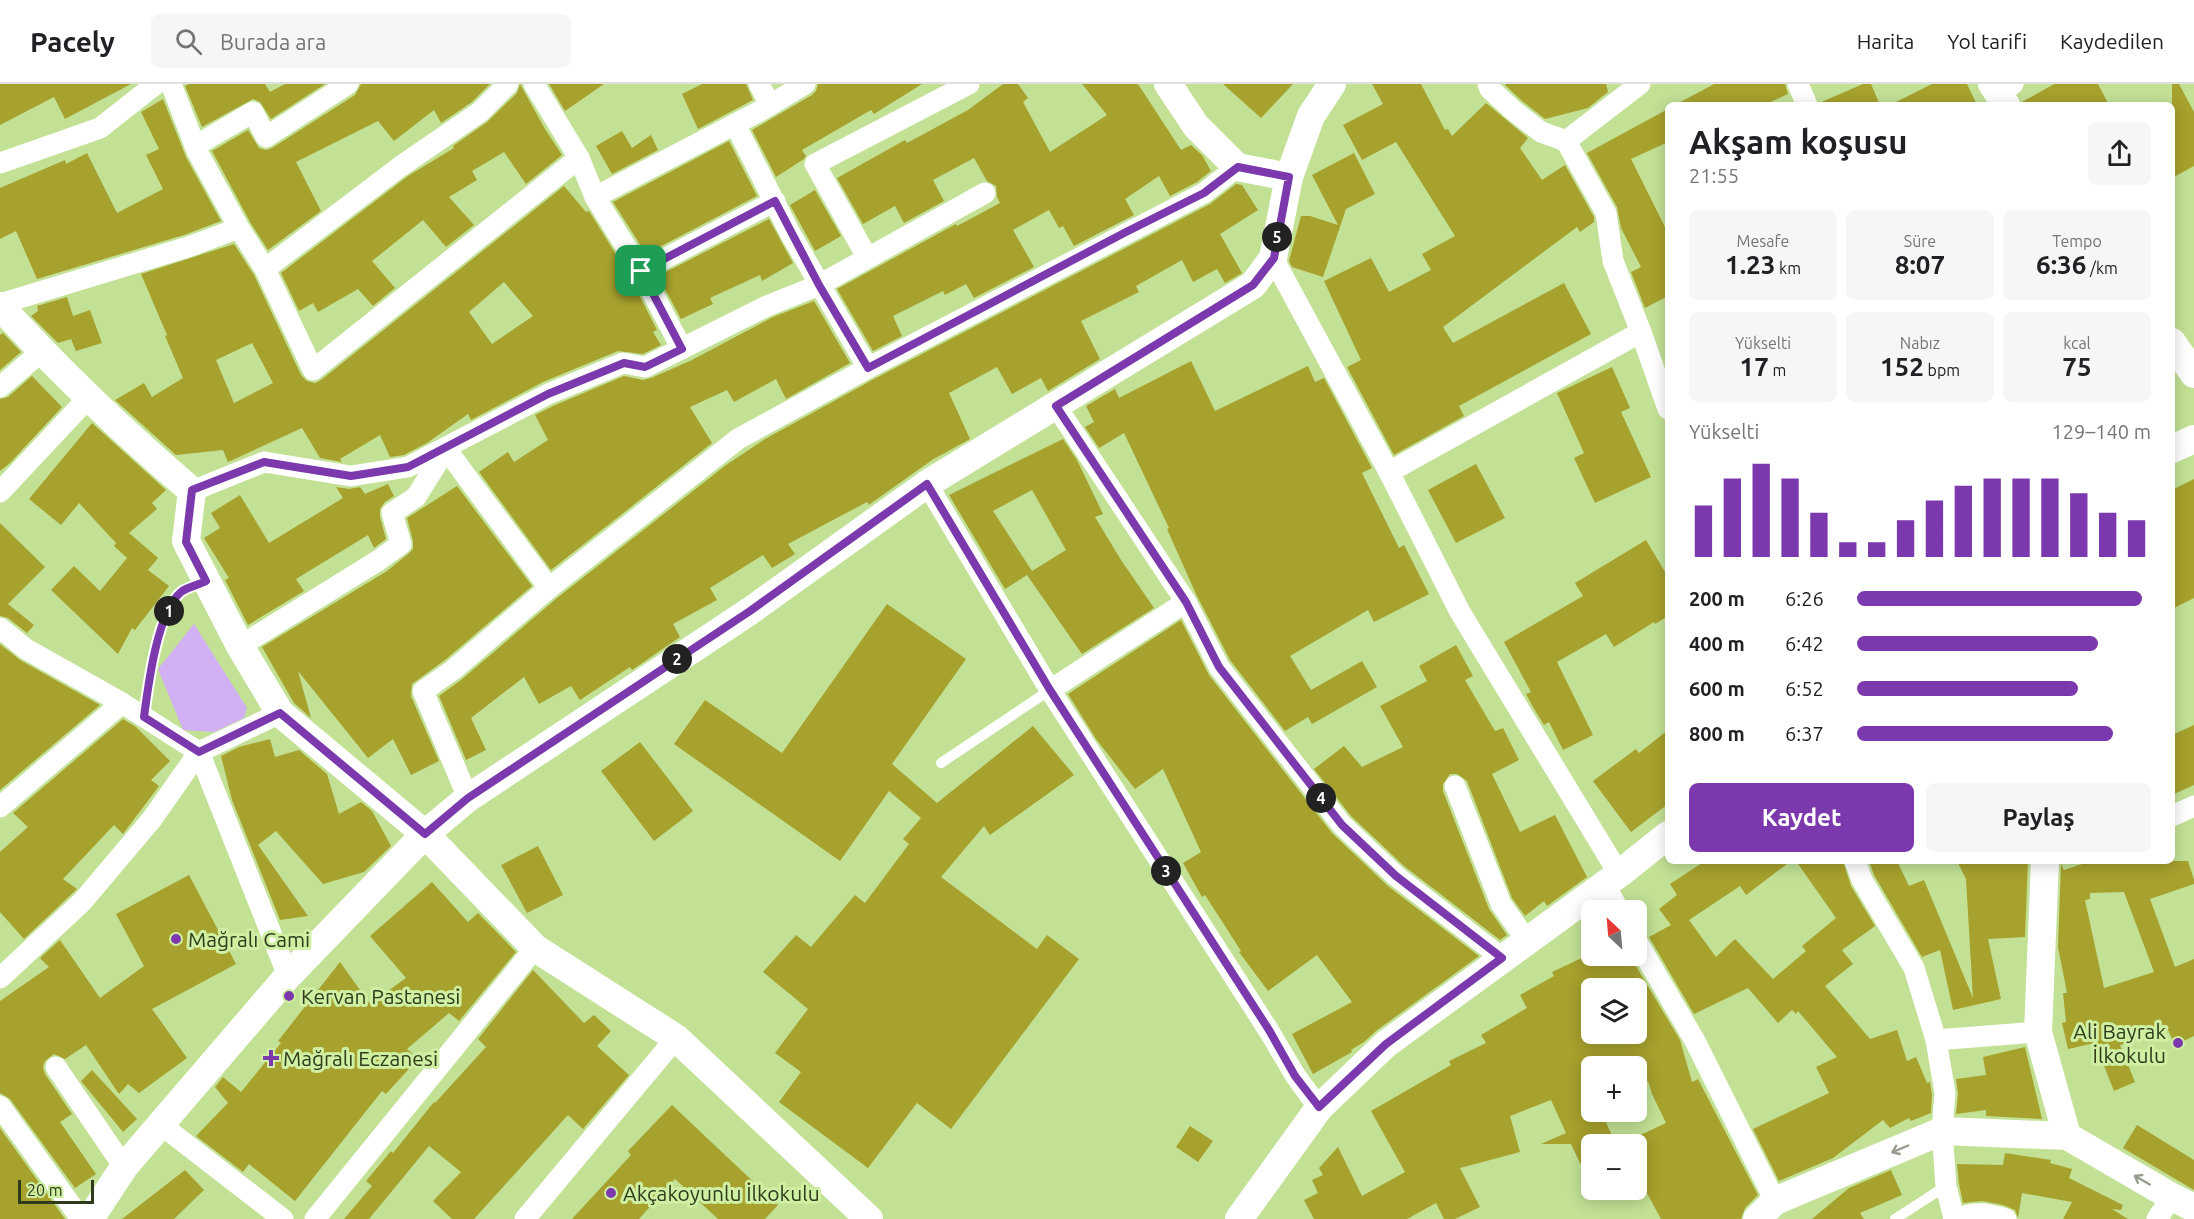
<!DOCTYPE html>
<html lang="tr">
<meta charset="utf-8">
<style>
body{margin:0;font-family:Ubuntu,sans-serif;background:#f6f6f6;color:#202124;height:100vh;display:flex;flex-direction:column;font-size:22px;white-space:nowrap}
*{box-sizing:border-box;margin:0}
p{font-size:20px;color:#757577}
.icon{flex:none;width:33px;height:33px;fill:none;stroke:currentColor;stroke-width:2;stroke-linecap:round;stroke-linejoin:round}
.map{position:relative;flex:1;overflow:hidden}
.details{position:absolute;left:1665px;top:18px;width:510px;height:762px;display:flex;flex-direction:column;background:#fff;border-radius:9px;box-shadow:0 3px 15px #0003}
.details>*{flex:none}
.needle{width:39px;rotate:334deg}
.controls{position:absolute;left:1581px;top:816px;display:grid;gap:12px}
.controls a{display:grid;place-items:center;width:66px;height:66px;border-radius:9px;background:#fff;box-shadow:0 3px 15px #0003;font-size:30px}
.scale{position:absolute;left:18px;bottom:15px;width:76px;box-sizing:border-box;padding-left:6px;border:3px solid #2f3b1c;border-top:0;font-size:16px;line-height:21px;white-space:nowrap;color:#2f3b1c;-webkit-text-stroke:4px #cfefa2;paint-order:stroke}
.pin{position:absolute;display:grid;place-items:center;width:51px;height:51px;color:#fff;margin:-26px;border-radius:12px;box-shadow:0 3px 9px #0006}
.km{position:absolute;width:30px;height:30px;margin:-15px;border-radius:50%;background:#222;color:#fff;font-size:16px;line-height:30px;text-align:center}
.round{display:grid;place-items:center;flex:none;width:63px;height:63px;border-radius:9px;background:#f6f6f6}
.head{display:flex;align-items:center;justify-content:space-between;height:102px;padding:0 24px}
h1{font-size:33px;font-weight:700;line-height:45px}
.metrics{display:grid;grid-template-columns:repeat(3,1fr);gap:9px;height:102px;padding:6px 24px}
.metrics div{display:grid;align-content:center;border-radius:9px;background:#f6f6f6;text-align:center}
.metrics b{font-size:26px;font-weight:700}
.metrics small{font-size:16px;font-weight:400}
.metrics p{font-size:16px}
.chart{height:168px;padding:12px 24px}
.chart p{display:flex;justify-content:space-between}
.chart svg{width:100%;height:108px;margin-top:6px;stroke:#7b39ad;stroke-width:6}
.primary-button{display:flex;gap:12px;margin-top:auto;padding:12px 24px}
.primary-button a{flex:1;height:69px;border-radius:9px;background:#7b39ad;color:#fff;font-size:24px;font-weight:700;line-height:69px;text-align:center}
.primary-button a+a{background:#f6f6f6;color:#202124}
ul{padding:0 24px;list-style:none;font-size:20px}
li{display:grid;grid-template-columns:96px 72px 1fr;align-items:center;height:45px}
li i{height:15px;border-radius:8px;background:#7b39ad}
header{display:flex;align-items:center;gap:36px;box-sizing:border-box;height:84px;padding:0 30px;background:#fff;border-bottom:2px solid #e0e0e0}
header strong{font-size:28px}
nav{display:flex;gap:33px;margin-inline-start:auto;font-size:21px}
.search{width:420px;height:54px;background:#f6f6f6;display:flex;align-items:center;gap:15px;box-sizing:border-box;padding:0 21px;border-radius:9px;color:#757577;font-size:22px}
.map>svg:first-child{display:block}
</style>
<header>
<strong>Pacely</strong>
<div class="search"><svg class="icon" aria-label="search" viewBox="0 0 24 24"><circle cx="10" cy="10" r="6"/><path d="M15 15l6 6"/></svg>Burada ara</div>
<nav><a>Harita</a><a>Yol tarifi</a><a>Kaydedilen</a></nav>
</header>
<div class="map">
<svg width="2194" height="1135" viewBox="0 0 2194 1135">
<rect width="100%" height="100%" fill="#c2e195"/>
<path fill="#d1b0f4" d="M194,540L247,624L244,634L214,648L183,646L158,585Z"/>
<g fill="#a7a12d" fill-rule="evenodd">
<path d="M0,0H131L65,35L54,13L0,41Z"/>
<path d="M189,0H265L270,8L285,0H325L271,35L260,18L253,15L202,43L185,2Z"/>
<path d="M361,0H490L472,18L441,39L434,26L394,57L378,37L296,78L321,127L268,166L250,138L212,67L248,46L259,64L266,66L272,64L355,11Z"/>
<path d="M520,0L545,45L562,71L526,100L504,68L472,87L477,96L449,113L474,141L446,163L423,136L372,177L395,204L373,222L358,205L318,228L313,219L299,227L281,189L408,92L454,64L453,62L487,38L517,9Z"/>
<path d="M549,0H604L565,27Z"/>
<path d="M702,0H746L753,16L698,45L682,10Z"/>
<path d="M818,0H922L874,30L871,26L802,66L806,72L804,75L776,93L752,46L812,11L816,7Z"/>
<path d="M1003,0H1018L1028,14L1023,18L1050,68L1107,31L1082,0H1138L1181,66L1191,61L1202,71L1211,87L1197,98L1170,112L1159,92L1125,115L1134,131L1074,162L1063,142L1059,144L1049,126L1013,146L1034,183L974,214L966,200L945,211L943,207L893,232L902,252L873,267L837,205L956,140L957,142L1000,119L997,113L996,102L987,97L974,74L933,96L944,117L904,139L895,122L863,140L837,94L905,56L907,59L968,26Z"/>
<path d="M1223,0H1293L1261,34Z"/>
<path d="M1372,0H1421L1445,46L1448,45L1452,52L1486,19L1528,54L1520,64L1542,96L1565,81L1594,133V138L1580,148L1577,143L1443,243L1453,259L1564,199L1591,250L1459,322L1464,332L1394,371L1347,283L1361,276L1324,197L1371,174L1389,208L1431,186L1422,170L1455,152L1396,58L1362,76L1343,41L1383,20Z"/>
<path d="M1506,0H1606L1608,8L1588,24L1545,35L1522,17L1505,1Z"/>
<path d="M1714,0H1785L1788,10L1764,21H1675Z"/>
<path d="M1863,0H1871L1880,21H1820L1819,19Z"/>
<path d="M1932,0H1967L1977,21H1890Z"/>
<path d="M2054,0H2098L2109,21H2022V18Z"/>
<path d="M2172,0H2179L2194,28V82L2172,94Z"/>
<path d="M163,15L186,73L221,137L184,151L37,195L16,147L0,155V104L65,76L66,80L87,69L117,129L163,105L146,71L159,65L141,28Z"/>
<path d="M1668,25V58L1631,75L1668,149V212L1645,224L1631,188L1641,183L1621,144L1617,123L1587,69Z"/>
<path d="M622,47L632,64L651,51L658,66L612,90L596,62Z"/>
<path d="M729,57L757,112L646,170L613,118Z"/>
<path d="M1354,69L1375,110L1346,125L1323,193L1292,183L1289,177L1301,132H1310L1338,141L1312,91Z"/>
<path d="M1236,100L1242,101L1258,126L1220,150L1242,189L1225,199L1217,185L1193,198L1182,176L1136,202L1139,208L1081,237L1100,275L1048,307L1041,294L1012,310L997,283L949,309L970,355L932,376L870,420L869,421L867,418L788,460L795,470L772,484L763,471L710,504L717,516L673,540L680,553L632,586L630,583L580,616L571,602L539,620L524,593L471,634L486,666L466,676L439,612L461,596L557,514L726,381L765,355L874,295L1210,120Z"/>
<path d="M564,102L586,128L589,127L630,193L657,246L653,248L661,261L643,270L618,267L543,298L471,336L468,330L427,359L404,371L390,373L380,351L340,375L342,378L320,374L302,344L228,378L223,366L176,371L115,316L144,299L152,313L183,294L165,252L167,251L141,190L234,160L254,191L301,291L307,297L315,299L321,296ZM504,198L533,232L492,260L469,228ZM252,259L273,299L234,319L216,276Z"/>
<path d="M815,106L841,152L815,167L790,121Z"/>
<path d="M769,135L793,179L762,197L760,191L710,214L713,220L681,235L658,192Z"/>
<path d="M67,213L73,232L90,226L102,259L76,267L71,255L58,259L31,232L38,227L37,222Z"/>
<path d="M814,217L850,279L786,315L776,295L734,318L727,306L690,323L712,359L551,486L479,388L508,368L514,378L548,356L535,331L553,322L624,292L643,296L651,294L690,277L773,233Z"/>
<path d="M3,249L21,268L0,286V251Z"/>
<path d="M1191,277L1215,327L1308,282L1315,298L1324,294L1372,384L1362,389L1399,464L1404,461L1429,510L1374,538L1368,526L1290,572L1311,606L1362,577L1377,603L1312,640L1308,633L1285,647L1230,576L1196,510L1167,445L1169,444L1124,349L1099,364L1085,343L1094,338L1086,322L1115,305L1119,314Z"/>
<path d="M1612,283L1630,324L1621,328L1651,393L1595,419L1574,374L1584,369L1557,309Z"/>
<path d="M32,292L62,323L10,379L0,387V315L8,313Z"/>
<path d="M92,339L166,406L152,419L157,425L129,449L158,474L148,486L169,502L135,546L132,544L118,570L51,506L74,482L100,507L127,474L114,462L116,459L79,419L61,441L29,415Z"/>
<path d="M1063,355L1077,376L1103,430L1095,433L1121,476L1154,524L1082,570L1027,491L1005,505L949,411ZM1032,406L1066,466L1032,487L993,427Z"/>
<path d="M1476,380L1505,434L1456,459L1428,406Z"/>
<path d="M2194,395V514L2172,525V406Z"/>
<path d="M388,400L394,412L385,418L380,425V433L386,455L374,464L368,451L296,495L304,507L248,541L225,496L229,494L204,454L220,444L211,429L240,411L269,459L343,414L336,403L349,405L360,403L365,410Z"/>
<path d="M457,402L532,502L445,576L412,600L411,612L439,677L411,691L393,655L368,674L298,587L311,634L294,619L262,563L387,487L408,470L413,465V457L407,434Z"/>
<path d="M0,439L45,483L8,520L34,541L27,549L8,534L0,532Z"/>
<path d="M1646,456L1668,493V532L1655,540L1654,538L1614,563L1606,550L1557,578L1593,651L1563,666L1549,638L1544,641L1533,623L1526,610L1531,608L1504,558L1583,512L1575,499Z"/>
<path d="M887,520L966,575L892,680L937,719L1033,642L1074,691L990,751L984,742L941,793L1037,865L1047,851L1079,875L951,1045L917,1019L868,1084L779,1018L801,988L775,969L808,925L763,888L796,851L811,863L855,811L865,819L909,760L903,755L921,734L889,707L840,777L674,660L705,616L782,669Z"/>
<path d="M1181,536L1209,591L1332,749L1388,802L1479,872L1376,947L1364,958L1351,966L1352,968L1313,990L1292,950L1352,918L1317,871L1268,907L1239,868L1241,867L1205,811L1202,813L1183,779L1201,768L1163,685L1135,705L1096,655L1068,610Z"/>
<path d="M0,560L20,576L100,621L0,706Z"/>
<path d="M1456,561L1473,592L1465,596L1495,647L1503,644L1519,676L1492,690L1520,748L1555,731L1587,793L1547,822L1544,817L1525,832L1512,814L1467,697L1457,690H1450L1443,700V707L1489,825L1507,851L1500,856L1404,782L1351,732L1314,685L1344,662L1362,683L1403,663L1380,622L1427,597L1419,582Z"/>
<path d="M123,635L136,643L170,677L151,696L159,702L123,750L114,741L63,795L77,805L24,855L0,828V768L28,743L13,729Z"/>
<path d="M2194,641V701L2172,711V651Z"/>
<path d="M1668,646V720L1631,748L1593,697L1636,665L1639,669Z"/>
<path d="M270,655L275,673L299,666L327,690L339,730L361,718L372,727L391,762L364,788L323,800L276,747L258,761L308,832L280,836L232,716L221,672L239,663Z"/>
<path d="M640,658L693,727L654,757L601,687Z"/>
<path d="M538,762L563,811L527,829L501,781Z"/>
<path d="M1705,777H1791L1746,811L1740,802L1689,836L1716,873L1735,855L1773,895L1806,867L1802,862L1836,834L1796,777H1843L1851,802L1875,842L1842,866L1853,880L1825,902L1870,955L1897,946L1907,977L1916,973L1927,999L1930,998L1932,1010L1931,1029L1911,1037L1909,1034L1890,1044L1883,1036L1833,1074L1779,1097L1753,1045L1829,1009L1816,983L1837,973L1798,927L1796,930L1792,926L1778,939L1748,904L1694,930L1649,853L1671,841L1659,825L1677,811L1670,800Z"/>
<path d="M1869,777H1897L1909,802L1924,796L1973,914L1966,795L1957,777H2028L2025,853L1988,855L2001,915L1953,926L1940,866L1922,873L1874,791Z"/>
<path d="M2091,777H2188L2194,796V800L2150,815L2175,883L2194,875V952L2175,961L2168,946L2120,961L2135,998L2114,1007L2095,959L2068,965L2062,939L2066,938L2063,909H2067L2058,863L2061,780L2064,786ZM2124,808L2154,888L2104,904L2085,816L2090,815V809Z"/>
<path d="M189,791L236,880L152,925L187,974L139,1009L128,1000L119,1010L86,961L65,975L54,970L45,977L43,983L45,990L72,1030L60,1038L96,1090L75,1104L10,1015L0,1009V917L49,883L40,874L60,856L100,914L144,882L116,830Z"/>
<path d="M432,798L468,838L478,829L516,868L459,937L449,929L407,965L418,975L386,1010L382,1007L295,1117L249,1080L243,1088L196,1052L228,1019L215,1003L223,993L241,1008L281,959L278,957L340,878L370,920L406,894L370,852Z"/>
<path d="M1586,872H1630L1680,956L1692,998L1698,995L1758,1111L1745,1124L1741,1135H1661L1636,1089V1053L1666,1039L1652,1010L1648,997L1636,1000V982H1592V1037L1603,1032L1616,1060H1592V1104L1571,1060H1541L1566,1049L1551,1016L1510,1032L1520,1068L1460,1084L1480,1123L1455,1135H1444L1436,1119L1407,1135H1314L1304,1116L1318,1109L1312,1096L1323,1091L1319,1084L1338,1063L1362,1112L1405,1088L1371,1027L1451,981L1449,977L1486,959L1481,951L1527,924L1520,911L1554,892L1552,888ZM1592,904H1636V950H1592Z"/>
<path d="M533,886L584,939L594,931L611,947L597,962L629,991L583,1045L568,1031L474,1135H452L433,1117L461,1088L429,1062L369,1135H344L372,1102L366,1097L391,1067L393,1069L434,1018L435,1019L486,963L478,955Z"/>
<path d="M2025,963L2042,1035L1986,1032V1026L1956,1030L1958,1010L1956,995L1986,991L1983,973Z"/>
<path d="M92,986L137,1035L123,1048L81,997Z"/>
<path d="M672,1021L778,1121L765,1135H718L675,1095L639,1135H572L631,1071L628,1067Z"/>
<path d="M2137,1041L2194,1076V1106L2123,1064Z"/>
<path d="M1190,1042L1213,1057L1198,1078L1176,1063Z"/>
<path d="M0,1044L65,1135H0Z"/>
<path d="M2005,1069L2051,1076L2050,1079L2072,1085L2069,1094L2123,1121L2121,1126L2112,1125L2128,1135H2063L2072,1118L2022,1109L2018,1134L2015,1126L2003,1121L1982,1117L1963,1119L1959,1100L1957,1080L2003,1081Z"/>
<path d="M185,1086L204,1106L174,1135H122Z"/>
<path d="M1891,1086L1902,1111L1860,1129L1864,1135H1812L1849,1104Z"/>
</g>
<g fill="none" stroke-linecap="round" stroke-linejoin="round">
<g stroke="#fff" stroke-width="10">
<path d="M144,633C149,600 155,532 180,509C186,504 198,501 206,498"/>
<path d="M941,679L1050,606"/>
<path d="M1895,1135L1946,1102"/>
</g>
<g stroke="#fff" stroke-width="21">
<path d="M171,0L197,67L239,144L265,185L313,286L579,74"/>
<path d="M534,0L579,74L595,113L641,187L682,265"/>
<path d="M759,0L770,21"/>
<path d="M1488,0L1490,5L1514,27L1541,48L1566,57L1606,129L1613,177L1641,248L1668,325"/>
<path d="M1798,0L1807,21"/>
<path d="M1998,10L2013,0"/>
<path d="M735,40L790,149L868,284"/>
<path d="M1566,57L1640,0"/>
<path d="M195,62L253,28L266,53L348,0"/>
<path d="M0,79L100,44L156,0"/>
<path d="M595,113L760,27L805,0"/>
<path d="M867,173L815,80L969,0"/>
<path d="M1273,174L1389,388L1460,528L1619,790"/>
<path d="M265,185L401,82L480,28L508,0"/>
<path d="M641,187L775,117"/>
<path d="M0,220L188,163L239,144"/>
<path d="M0,303L41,268"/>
<path d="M1056,322L1186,518L1219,583L1342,741L1396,792L1502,874"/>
<path d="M1389,388L1641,248"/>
<path d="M927,400L1050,606L1269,947L1295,991L1319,1024"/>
<path d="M192,407L264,378L351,392L408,383L548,310L623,279L645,283L767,222L819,201L985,109"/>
<path d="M0,408L89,313"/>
<path d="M0,544L26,565L122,619L199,668L288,892"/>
<path d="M240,562L379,476L401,460L392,429L416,413L446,365L549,504"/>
<path d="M1050,606L1186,518"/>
<path d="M1455,702L1501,820L1527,857"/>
<path d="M468,714L423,607L453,586L549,504L738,355L868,284L1204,109L1237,83"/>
<path d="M0,723L122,619"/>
<path d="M2172,732L2194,722"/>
<path d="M1855,777L1862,796L1914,884L1936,956L1945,1009L1942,1047L1946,1102L1954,1135"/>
<path d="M1604,800L1619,826"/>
<path d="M1636,856L1695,957L1775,1117"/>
<path d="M0,894L82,818L152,735L199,668L280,629"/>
<path d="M1936,956L2038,948"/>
<path d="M56,983L124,1083"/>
<path d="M0,1022L81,1135"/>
<path d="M160,1040L283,1135"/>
<path d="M315,1135L535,864"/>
<path d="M525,1135L676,954"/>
<path d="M1959,1135C1972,1126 1991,1130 2006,1135"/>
<path d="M2157,1135L2172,1113"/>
</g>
<g stroke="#fff" stroke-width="28">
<path d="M1168,0L1196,42L1237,83L1289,93"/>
<path d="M1992,0L2006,21"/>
<path d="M0,222C60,288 124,349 192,407L186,457L240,562L280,629L425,750L535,864L676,954L869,1135"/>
<path d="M2172,258L2194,290"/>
<path d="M2172,365L2194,355"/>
<path d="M2045,777L2038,948L2067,1052"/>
<path d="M90,1135L124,1083L288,892L425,750L468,714L750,527L927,400L1253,201L1273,174L1289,93L1311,32L1332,0"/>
<path d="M1239,1135L1319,1024L1386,960L1619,790L1668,751"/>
<path d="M1757,1135L1775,1117L1942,1047L2067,1052L2172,1113L2194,1124"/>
</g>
</g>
<defs><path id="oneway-shaft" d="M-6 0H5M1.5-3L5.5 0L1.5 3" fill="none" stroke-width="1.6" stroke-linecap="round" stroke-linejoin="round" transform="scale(1.5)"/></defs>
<g stroke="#979d8e">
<use href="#oneway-shaft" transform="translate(1900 1065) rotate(157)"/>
<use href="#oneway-shaft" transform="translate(2142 1096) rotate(-150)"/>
</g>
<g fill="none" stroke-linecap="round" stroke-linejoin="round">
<defs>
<path id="route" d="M1238,83L1289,93L1274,174L1253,201L1056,322L1186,518L1219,583L1342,741L1396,792L1502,874L1386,960L1319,1023L1295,992L1269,946L1050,606L927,400L750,527L468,714L425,750L280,629L199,668L144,633C148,603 157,528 181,508C187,503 199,501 206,497L186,458L192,406L264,378L351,392L408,383L548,310L624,279L645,283L682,265L641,187L775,117L819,201L868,284L1126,148L1204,109Z"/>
</defs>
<use href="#route" stroke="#fff" stroke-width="12"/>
<use href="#route" stroke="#7b39ad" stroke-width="8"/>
</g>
<g fill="#7b39ad" stroke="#cfefa2" stroke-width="2">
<circle cx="176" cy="855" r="6"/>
<circle cx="289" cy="912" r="6"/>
<circle cx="2178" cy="959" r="6"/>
<path d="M268 965h6v6h6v6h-6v6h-6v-6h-6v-6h6z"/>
<circle cx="611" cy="1109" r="6"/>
</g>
<g text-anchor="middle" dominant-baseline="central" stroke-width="6" stroke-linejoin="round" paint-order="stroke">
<g font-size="21" fill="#2f3b1c" stroke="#cfefa2" text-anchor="start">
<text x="188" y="855">Mağralı Cami</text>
<text x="301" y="912">Kervan Pastanesi</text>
<text x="2166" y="947" text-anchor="end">Ali Bayrak<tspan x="2166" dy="24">İlkokulu</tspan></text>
<text x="283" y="974">Mağralı Eczanesi</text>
<text x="623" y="1109">Akçakoyunlu İlkokulu</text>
</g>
</g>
</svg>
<div class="controls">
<a><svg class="needle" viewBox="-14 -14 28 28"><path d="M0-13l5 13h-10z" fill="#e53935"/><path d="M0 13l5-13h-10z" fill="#757577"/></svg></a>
<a><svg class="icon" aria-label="layers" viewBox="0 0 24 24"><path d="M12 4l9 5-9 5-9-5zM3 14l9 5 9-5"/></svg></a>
<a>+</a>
<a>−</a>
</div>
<div class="scale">20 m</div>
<div class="pin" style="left:641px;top:187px;background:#1e9e55"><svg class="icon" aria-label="arrive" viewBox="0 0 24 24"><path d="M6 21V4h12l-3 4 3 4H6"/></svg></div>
<b class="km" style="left:169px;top:527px">1</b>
<b class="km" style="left:677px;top:575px">2</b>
<b class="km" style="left:1166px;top:787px">3</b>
<b class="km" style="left:1321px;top:714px">4</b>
<b class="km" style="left:1277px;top:153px">5</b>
<section class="details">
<div class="head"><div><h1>Akşam koşusu</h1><p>21:55</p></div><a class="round"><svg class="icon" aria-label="share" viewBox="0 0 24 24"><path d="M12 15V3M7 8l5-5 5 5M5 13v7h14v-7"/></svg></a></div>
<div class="metrics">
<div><p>Mesafe</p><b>1.23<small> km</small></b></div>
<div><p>Süre</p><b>8:07</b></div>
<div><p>Tempo</p><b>6:36<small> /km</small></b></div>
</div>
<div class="metrics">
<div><p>Yükselti</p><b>17<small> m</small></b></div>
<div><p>Nabız</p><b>152<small> bpm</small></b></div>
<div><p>kcal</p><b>75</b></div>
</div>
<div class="chart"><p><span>Yükselti</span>129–140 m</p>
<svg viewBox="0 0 160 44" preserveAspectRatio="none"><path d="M5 44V23M15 44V12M25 44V6M35 44V12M45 44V26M55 44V38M65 44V38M75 44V29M85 44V21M95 44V15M105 44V12M115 44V12M125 44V12M135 44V18M145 44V26M155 44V29"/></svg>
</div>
<ul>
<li><b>200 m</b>6:26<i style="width:97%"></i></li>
<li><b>400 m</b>6:42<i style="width:82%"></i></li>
<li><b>600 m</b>6:52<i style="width:75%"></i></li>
<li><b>800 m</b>6:37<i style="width:87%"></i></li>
</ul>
<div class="primary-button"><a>Kaydet</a><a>Paylaş</a></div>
</section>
</div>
